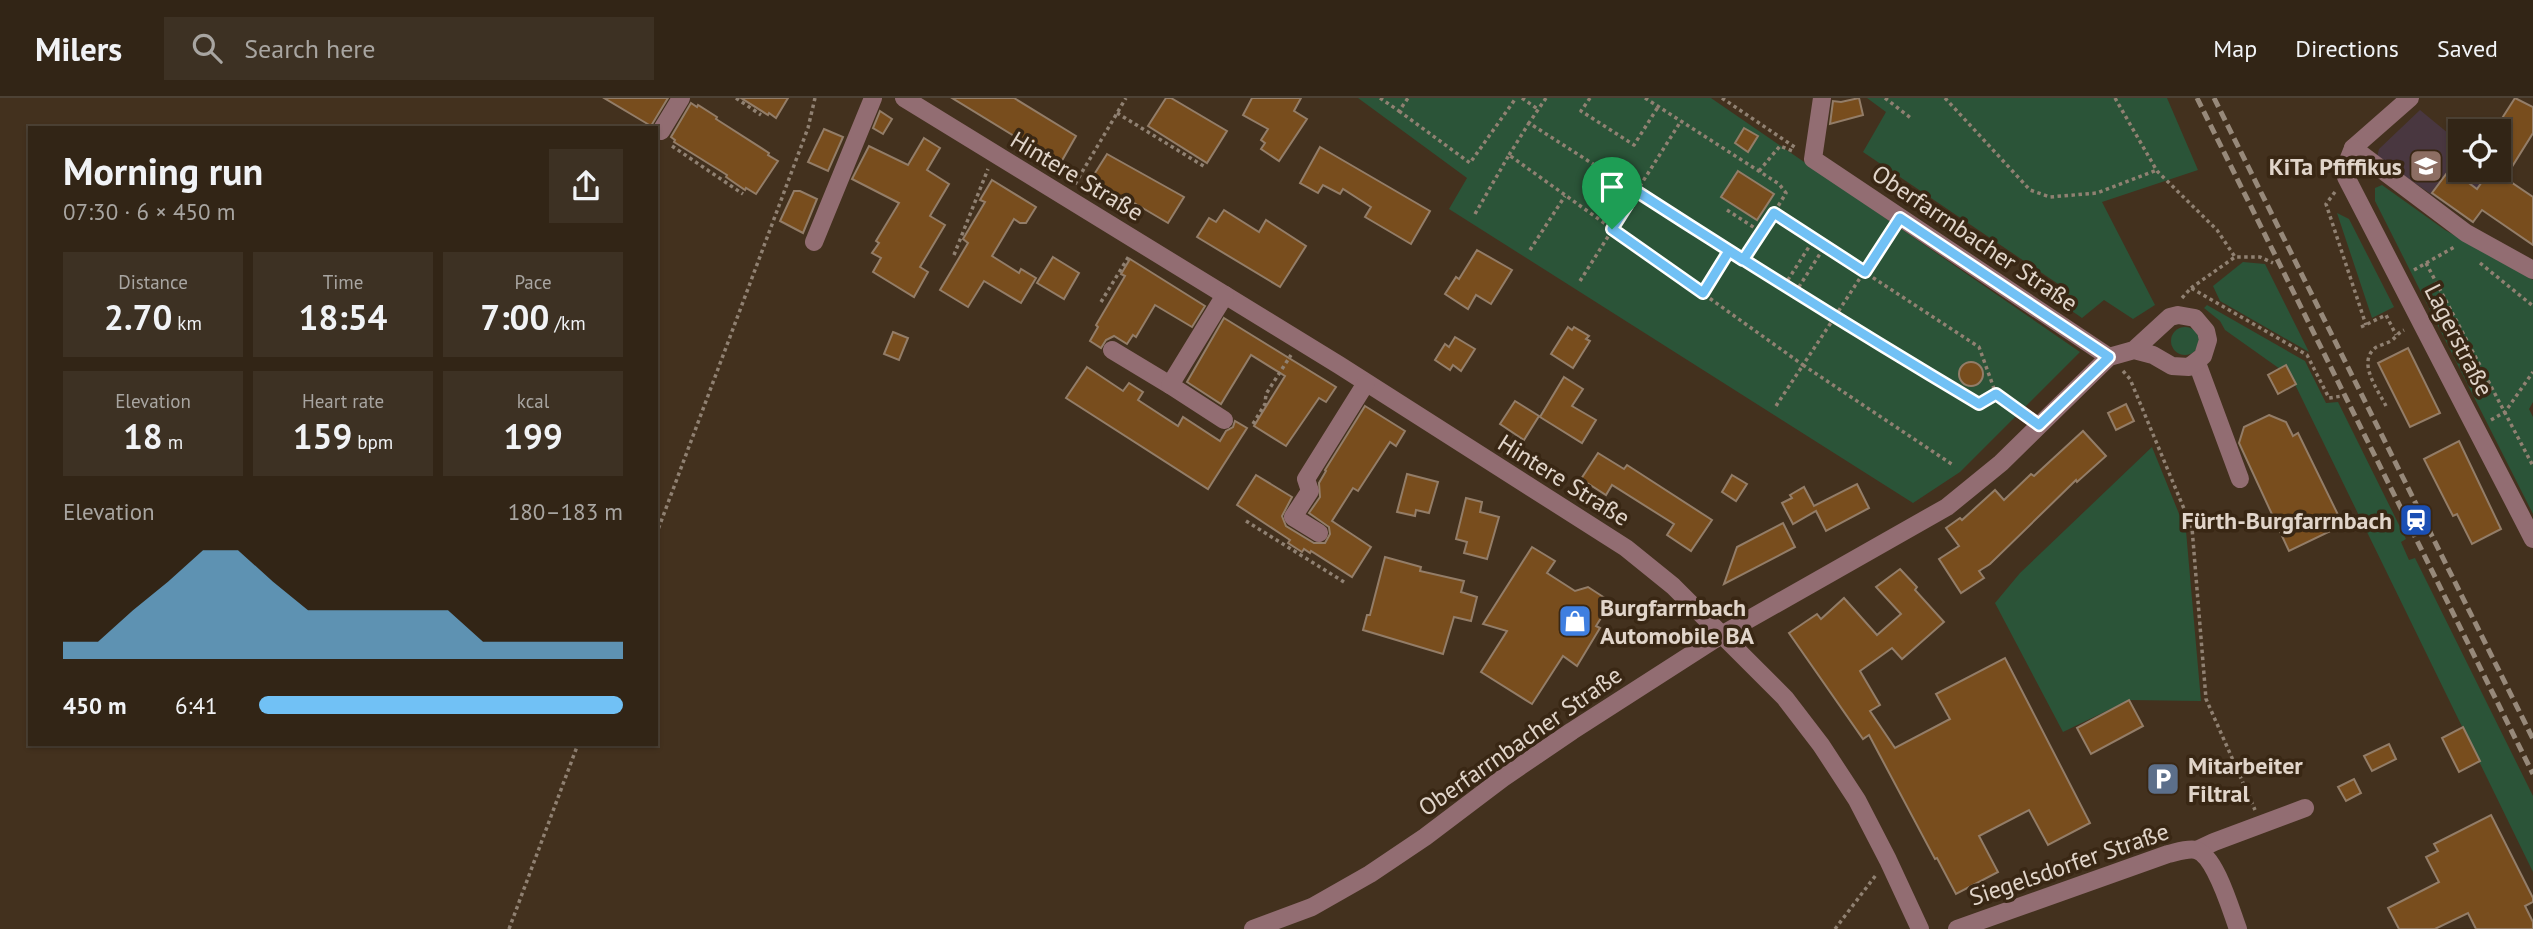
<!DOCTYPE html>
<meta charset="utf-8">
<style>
body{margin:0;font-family:"PT Sans",sans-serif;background:#3d3123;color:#f1f3f6;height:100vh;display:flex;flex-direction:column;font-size:26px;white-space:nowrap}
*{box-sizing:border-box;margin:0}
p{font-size:23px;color:#a8a5a1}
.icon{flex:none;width:38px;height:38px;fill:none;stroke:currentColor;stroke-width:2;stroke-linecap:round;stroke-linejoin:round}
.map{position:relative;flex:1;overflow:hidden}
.side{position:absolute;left:28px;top:28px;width:630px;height:620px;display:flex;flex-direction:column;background:#322516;border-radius:0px;box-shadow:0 2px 5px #0004,0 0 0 2px #4d4235}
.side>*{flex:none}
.controls{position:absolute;left:2448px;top:21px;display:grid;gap:14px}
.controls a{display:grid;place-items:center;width:63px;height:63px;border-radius:0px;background:#322516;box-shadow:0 2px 5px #0004,0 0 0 2px #4d4235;font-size:35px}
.pin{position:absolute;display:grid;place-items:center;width:60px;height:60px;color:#fff;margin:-72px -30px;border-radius:50% 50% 50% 0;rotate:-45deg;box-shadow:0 0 7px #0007}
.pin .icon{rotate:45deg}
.round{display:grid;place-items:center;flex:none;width:74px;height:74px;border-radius:0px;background:#3d3123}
.summary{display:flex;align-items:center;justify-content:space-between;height:119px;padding:0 35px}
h1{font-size:38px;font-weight:800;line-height:52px}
.stats{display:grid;grid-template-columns:repeat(3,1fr);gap:10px;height:119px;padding:7px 35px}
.stats div{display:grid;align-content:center;border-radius:0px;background:#3d3123;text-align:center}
.stats b{font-size:35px;font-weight:800}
.stats small{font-size:19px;font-weight:400}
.stats p{font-size:19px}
.chart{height:196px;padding:14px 35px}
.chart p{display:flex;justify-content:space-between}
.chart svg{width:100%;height:126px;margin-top:7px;fill:#71c1f5;opacity:.7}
ul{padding:0 35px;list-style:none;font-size:23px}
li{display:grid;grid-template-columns:112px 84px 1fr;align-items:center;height:52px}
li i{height:18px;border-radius:9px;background:#71c1f5}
header{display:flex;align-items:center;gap:42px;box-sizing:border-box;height:98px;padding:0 35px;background:#322516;border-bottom:2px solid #4d4235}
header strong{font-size:33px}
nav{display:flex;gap:38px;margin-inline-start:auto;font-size:24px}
.search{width:490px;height:63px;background:#3d3123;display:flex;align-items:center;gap:18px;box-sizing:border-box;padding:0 24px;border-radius:0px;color:#a8a5a1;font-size:26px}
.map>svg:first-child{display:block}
</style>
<header>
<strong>Milers</strong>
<div class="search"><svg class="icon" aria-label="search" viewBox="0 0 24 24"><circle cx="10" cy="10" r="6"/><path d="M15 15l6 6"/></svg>Search here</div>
<nav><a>Map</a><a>Directions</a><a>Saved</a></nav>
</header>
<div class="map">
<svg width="2533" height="831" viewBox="0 0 2533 831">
<rect width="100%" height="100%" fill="#43311e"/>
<path fill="#493740" d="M2420,12L2460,45V72H2499V55L2514,65L2473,125L2377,59L2379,51Z"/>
<g fill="#2b5438">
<path d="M1358,0H1711L2080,254L1960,374L1913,405L1449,111L1467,80Z"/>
<path d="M1867,0H2167L2198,72L2102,104L2155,207L2133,221L2104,202L2082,220L2056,202L2064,190L1863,54L1886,14Z"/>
<path d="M2382,87L2445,132L2533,182V304L2529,311L2533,319V416L2375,103V90Z"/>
<path d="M2337,115L2349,121L2394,209L2372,220Z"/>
<path d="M2243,164L2265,166L2309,254L2220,203L2213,188Z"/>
<path d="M2207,207L2305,263L2326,305L2338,304L2406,441L2401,444L2409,462L2415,460L2533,698V774L2286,268L2280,271L2225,232L2220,223L2204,210Z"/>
<circle cx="2185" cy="243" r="14"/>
<path d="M2152,349L2186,433L2201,603L2129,602L2063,634L1995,505L2020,475Z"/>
</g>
<g fill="#784d1d" stroke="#937d68" stroke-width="2">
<path d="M604,0H668L651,28Z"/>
<path d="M741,0H788L776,20L769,15L768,17Z"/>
<path d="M952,0H1014L1076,38L1060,66Z"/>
<path d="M1166,0H1171L1227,33L1207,65L1148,28Z"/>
<path d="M1252,0H1301L1294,13L1307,21L1279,63L1261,51L1265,45L1261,42L1268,31L1243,17Z"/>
<path d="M1859,0L1863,17L1830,26L1833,3L1841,4Z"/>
<path d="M2515,0L2533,9V35L2505,80L2533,99V147L2482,112L2473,124L2432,95L2450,71L2477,91L2490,72H2499V25Z"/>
<path d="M691,5L697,9L698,7L717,19L716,21L769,55L768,57L778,63L756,96L746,90L745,92L726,79L727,77L674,44L675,42L671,39Z"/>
<path d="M880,13L892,21L883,36L873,30Z"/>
<path d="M1744,30L1758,38L1748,54L1735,45Z"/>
<path d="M824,31L843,39L828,73L808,64Z"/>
<path d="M924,40L940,50L927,72L949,86L930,118L945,127L920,169L928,174L914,199L873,174L881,160L872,155L879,145L876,143L899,105L852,81L869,48L908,67Z"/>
<path d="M1320,49L1430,113L1411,146L1365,119L1371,109L1343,91L1340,96L1323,87L1318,95L1300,85Z"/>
<path d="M1107,56L1184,99L1168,125L1124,99L1122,102L1090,83Z"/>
<path d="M1738,73L1774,96L1757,122L1721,99Z"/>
<path d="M992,82L1036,109L1026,125H1020L1014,121L992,158L1019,175L1021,171L1036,180L1021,205L984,183L968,209L940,192L968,145L963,141L985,104L980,102Z"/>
<path d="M794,93H800L817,101L803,135L780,123Z"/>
<path d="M1224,112L1259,134L1266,122L1306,148L1280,189L1197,139L1209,120L1216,124Z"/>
<path d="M1477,152L1512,172L1491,206L1476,197L1468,211L1445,196L1456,179L1459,181Z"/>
<path d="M1053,159L1079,175L1064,201L1037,185Z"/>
<path d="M1130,161L1205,208L1192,229L1155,207L1136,239L1133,237L1127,246L1114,238L1106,242L1101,250L1090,243L1098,229L1096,227L1125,178L1121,176Z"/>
<path d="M1224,220L1336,289L1326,304L1319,300L1286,348L1254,328L1285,278L1251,257L1221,306L1187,284Z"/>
<path d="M1568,229L1572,232L1574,229L1589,238L1586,241L1590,243L1573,270L1551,256Z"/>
<path d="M893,234L908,240L899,262L884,256Z"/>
<path d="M1455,239L1475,251L1461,273L1453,267L1450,272L1435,262L1445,246L1449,249Z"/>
<path d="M2408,250L2440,315L2410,329L2378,265Z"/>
<circle cx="1971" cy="276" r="12"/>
<path d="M2286,267L2296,286L2278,296L2268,277Z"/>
<path d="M1087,269L1123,293L1129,285L1143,294L1138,302L1178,328L1183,319L1220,343L1226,333L1233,329L1235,323L1247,330L1208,391L1066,300Z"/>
<path d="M1564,279L1583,291L1572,308L1596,322L1582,345L1540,319Z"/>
<path d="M1515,303L1539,318L1524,342L1500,326Z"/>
<path d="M2126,306L2134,323L2116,332L2108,315Z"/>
<path d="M1365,308L1405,333L1396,348L1390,344L1358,393L1353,390L1332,423L1371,449L1352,479L1311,453L1310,455L1304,451L1302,454L1288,445L1290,442L1284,438L1237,407L1256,377L1292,399L1282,418L1286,428L1314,445H1325L1330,436L1329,429L1309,415L1320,399L1319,385L1326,373L1325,372Z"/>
<path d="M2269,317L2286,324L2293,338L2298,335L2343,427L2289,453L2239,345L2244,329Z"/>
<path d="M2083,333L2106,358L2077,384L2076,382L1990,466L1979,473L1984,480L1961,495L1939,461L1959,448L1946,430L1960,420L1962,422L1995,392L2004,402L2031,376L2034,378Z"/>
<path d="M2459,343L2501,431L2472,446L2457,416L2453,418L2424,361Z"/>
<path d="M1598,355L1624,371L1627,367L1712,422L1691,453L1667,437L1674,426L1612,387L1606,397L1581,381Z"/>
<path d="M1407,376L1438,384L1429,415L1416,412L1415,418L1397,414Z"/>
<path d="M1732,377L1747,386L1736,403L1722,394Z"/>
<path d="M1857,386L1869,410L1826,433L1816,413L1793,426L1782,405L1792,400L1790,397L1804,389L1814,408Z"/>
<path d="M1466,400L1482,404L1480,414L1499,419L1487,461L1464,455L1467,444L1456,441Z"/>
<path d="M1783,425L1795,449L1724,486L1737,449Z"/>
<path d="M1532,449L1555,463L1547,475L1575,493L1588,489L1611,504L1596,528L1600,530L1577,568L1563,558L1532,606L1481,574L1507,533L1483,526Z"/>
<path d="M1385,459L1421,469L1420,473L1464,483L1461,494L1477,499L1471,523L1454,519L1443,556L1363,532L1367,517H1370Z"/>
<path d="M1900,471L1917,489L1915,492L1944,524L1902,561L1892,550L1860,573L1880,607L1870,613L1895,650L1950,621L1936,596L2005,560L2090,725L2048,747L2029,712L1979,738L1998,774L1956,796L1937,760L1935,761L1869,637L1863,641L1789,535L1817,516L1821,521L1844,500L1877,537L1901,516L1876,489Z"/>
<path d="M2129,602L2143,628L2091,656L2077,630Z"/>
<path d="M2463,629L2480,663L2459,674L2442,640Z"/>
<path d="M2389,646L2396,661L2372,673L2364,658Z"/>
<path d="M2354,681L2361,695L2346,703L2338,689Z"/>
<path d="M2491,717L2533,800V804L2525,808L2533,824V831H2476L2468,815L2435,831H2399L2388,810L2439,784L2426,759L2438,753L2434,746Z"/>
</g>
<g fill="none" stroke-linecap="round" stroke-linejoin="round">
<g stroke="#908172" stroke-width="3.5" stroke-dasharray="3.5 3.5" stroke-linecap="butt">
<path d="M736,0L761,17"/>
<path d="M1380,0L1399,13L1408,0"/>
<path d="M1522,0L1539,12"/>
<path d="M1546,0L1529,25L1743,162"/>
<path d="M1590,0L1581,13L1634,47L1658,9"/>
<path d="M1645,0L1779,86L1786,95L1774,115"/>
<path d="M1722,0L1796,50"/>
<path d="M1885,0L1912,21"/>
<path d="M1945,0L2030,92L2050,99L2097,95L2157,72"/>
<path d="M2115,0L2157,73L2217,132L2235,159H2260L2273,165"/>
<path d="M1399,13L1470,65L1516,0"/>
<path d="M1117,15L1205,69"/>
<path d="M672,48L743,96"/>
<path d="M1509,57L1529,25"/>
<path d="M1759,73L1780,48L1795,54"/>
<path d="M1075,86L1126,0"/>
<path d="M2335,94L2326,106L2366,227"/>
<path d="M1727,112L1761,134"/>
<path d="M1475,116L1509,57L1803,267L1834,220L1979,306L1996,296L2026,318"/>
<path d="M1890,134L1834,220L1743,162L1774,115L1979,249L1996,296"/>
<path d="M1530,152L1565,98"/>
<path d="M954,157L988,71"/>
<path d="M2426,165L2533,368"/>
<path d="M2480,165L2533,208"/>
<path d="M2414,172L2456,148"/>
<path d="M1580,183L1681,23"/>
<path d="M1784,188L1814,141"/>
<path d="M2191,190L2235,159"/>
<path d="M1703,195L1729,153"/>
<path d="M1795,195L1825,148"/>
<path d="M2182,200L2191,190L2307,257L2329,300L2342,298"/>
<path d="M1101,204L1129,158"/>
<path d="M2361,229L2386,217L2396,237"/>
<path d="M2123,273L2130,281L2192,430L2206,601L2255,712"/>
<path d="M1776,308L1803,267L1953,367"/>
<path d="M2386,308C2378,292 2357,265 2375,250C2379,247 2386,246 2391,243C2396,239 2398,235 2404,232"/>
<path d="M2491,322L2505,314L2533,274"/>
<path d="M1253,326L1265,306L1266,296L1291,257"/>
<path d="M1246,423L1344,484"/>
<path d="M656,437L808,30L815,0"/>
<path d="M509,831L578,646"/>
<path d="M1835,831L1876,777"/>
</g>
<g stroke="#926d72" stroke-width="18">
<path d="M904,0L1339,267L1626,450L1673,488L1785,600L1821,647L1857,702L1888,762L1920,831"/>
<path d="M1822,0L1813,61L2109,259"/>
<path d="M2410,0L2353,50L2347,65L2346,79L2533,441"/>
<path d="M661,33L681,0"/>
<path d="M2353,50L2466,135L2533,172"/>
<path d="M814,144L873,0"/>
<path d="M1112,252L1170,287"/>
<path d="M2197,265L2240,381"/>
<path d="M1224,322L1170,287L1225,197"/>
<path d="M1319,435L1293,419L1310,393L1306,381L1366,285"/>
<path d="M2197,752L2214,744L2305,710"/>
<path d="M1253,831L1312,809L1370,776L1425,739L1503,680L1572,633L1723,536L1947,409L2001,365L2109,259L2134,252L2170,219L2178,217L2195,220L2206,233L2208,242L2203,258L2189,269L2172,268L2153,257L2134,252"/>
<path d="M1957,831L2168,756C2177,754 2188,750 2196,752C2216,758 2231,813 2238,831"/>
</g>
<g stroke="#97897a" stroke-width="5" stroke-dasharray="10 5" stroke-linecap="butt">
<path d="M2197,0L2533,676"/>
<path d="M2214,0L2533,641"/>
</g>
</g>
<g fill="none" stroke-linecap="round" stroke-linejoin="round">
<defs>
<path id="route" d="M1612,131L1636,93C1749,166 1863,237 1979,306L1996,296L2039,327L2109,259L1900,120L1865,174L1774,115L1743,162L1729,153L1703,195L1612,131"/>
</defs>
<use href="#route" stroke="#fff" stroke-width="14"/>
<use href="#route" stroke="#71c1f5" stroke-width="9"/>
</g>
<defs>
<symbol id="school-square" viewBox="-11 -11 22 22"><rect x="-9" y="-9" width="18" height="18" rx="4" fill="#8d6e63" stroke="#392714"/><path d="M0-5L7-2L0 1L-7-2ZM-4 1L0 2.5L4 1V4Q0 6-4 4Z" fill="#fff"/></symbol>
<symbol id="station-square" viewBox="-11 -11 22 22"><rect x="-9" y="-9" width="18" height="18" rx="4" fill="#1a4fb4" stroke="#392714"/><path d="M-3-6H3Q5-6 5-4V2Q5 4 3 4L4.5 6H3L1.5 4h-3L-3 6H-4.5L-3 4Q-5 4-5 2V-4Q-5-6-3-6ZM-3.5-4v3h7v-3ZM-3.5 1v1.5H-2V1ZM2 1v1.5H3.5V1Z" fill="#fff"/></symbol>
<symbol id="shop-square" viewBox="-11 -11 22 22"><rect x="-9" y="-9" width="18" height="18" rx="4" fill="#3f7fe0" stroke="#392714"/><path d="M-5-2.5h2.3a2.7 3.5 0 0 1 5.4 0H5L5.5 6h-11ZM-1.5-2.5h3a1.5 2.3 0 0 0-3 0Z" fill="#fff"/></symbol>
<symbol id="parking-square" viewBox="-11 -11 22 22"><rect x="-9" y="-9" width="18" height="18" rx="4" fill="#5c6f8a" stroke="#392714"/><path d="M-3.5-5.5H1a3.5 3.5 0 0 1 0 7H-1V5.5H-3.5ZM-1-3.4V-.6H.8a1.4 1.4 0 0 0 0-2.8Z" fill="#fff"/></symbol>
</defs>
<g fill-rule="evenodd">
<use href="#school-square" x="2407" y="49" width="38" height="38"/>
<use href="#station-square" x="2397" y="403" width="38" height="38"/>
<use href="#shop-square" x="1556" y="504" width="38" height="38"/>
<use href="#parking-square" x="2144" y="662" width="38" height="38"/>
</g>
<g text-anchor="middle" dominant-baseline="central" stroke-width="7" stroke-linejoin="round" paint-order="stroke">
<g font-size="24" font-weight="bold" fill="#e1d5ca" stroke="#392714" text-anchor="end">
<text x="2402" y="68">KiTa Pfiffikus</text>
<text x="2392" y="422">Fürth-Burgfarrnbach</text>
<text x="1600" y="509" text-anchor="start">Burgfarrnbach<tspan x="1600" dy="28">Automobile BA</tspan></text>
<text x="2188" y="667" text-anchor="start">Mitarbeiter<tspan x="2188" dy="28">Filtral</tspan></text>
</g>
<g font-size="24" fill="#e1d5ca" stroke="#392714">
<text transform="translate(1077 78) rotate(31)">Hintere Straße</text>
<text transform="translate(1975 140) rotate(34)">Oberfarrnbacher Straße</text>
<text transform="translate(2459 242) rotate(63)">Lagerstraße</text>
<text transform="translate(1564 382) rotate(32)">Hintere Straße</text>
<text transform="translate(1520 643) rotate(-35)">Oberfarrnbacher Straße</text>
<text transform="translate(2069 766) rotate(-19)">Siegelsdorfer Straße</text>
</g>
</g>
</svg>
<div class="controls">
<a><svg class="icon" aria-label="locate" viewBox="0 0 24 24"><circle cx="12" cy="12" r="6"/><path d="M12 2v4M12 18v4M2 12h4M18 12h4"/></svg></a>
</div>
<div class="pin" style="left:1612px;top:131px;background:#1e9e55"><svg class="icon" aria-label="arrive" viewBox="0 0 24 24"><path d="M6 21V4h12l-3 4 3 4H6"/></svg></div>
<section class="side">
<div class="summary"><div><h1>Morning run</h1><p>07:30 · 6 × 450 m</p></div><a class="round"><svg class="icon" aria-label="share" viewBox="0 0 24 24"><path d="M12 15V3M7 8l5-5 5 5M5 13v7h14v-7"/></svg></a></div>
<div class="stats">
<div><p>Distance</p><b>2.70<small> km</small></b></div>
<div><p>Time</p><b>18:54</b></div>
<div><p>Pace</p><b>7:00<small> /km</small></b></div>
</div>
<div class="stats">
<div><p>Elevation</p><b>18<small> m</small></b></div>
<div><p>Heart rate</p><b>159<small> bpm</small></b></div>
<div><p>kcal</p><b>199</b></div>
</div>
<div class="chart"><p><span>Elevation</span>180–183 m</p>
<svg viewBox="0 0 160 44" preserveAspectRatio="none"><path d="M0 44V38L10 38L20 27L30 17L40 6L50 6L60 17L70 27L80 27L90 27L100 27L110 27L120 38L130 38L140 38L150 38L160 38V44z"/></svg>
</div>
<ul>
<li><b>450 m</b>6:41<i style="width:100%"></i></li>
</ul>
</section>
</div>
